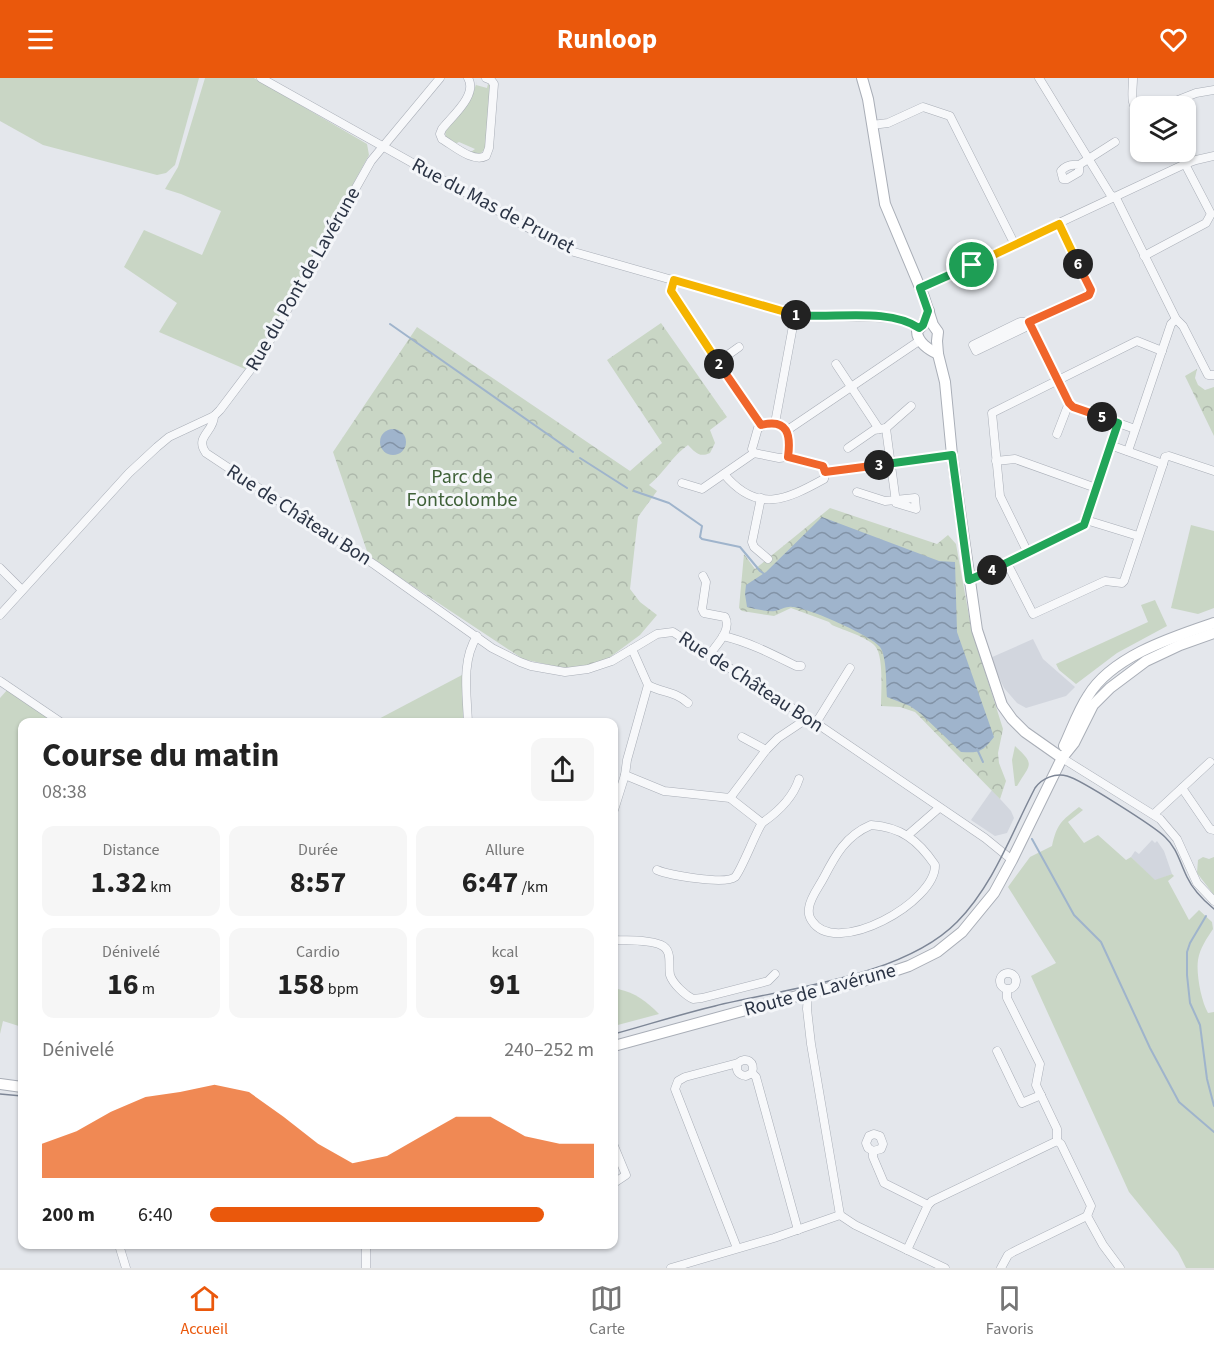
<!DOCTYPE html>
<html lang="fr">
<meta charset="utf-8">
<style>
body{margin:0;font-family:"Source Sans 3",sans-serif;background:#f6f6f6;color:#222;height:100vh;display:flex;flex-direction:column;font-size:22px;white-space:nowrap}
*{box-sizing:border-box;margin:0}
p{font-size:20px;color:#767676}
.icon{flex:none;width:33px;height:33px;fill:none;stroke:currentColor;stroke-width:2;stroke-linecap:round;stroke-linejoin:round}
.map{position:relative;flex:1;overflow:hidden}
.drawer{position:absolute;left:18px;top:640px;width:600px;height:531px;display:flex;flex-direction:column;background:#fff;border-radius:12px;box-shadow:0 2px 4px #0004}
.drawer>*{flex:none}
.controls{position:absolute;left:1130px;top:18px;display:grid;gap:12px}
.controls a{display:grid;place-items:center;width:66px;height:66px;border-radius:12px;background:#fff;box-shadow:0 2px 4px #0004;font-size:30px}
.pin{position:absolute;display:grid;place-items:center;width:51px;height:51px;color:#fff;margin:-26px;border:3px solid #fff;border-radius:50%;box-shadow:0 2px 6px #0007}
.km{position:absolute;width:30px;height:30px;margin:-15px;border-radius:50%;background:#222;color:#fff;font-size:16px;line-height:30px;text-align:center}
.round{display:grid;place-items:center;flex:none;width:63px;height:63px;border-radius:12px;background:#f6f6f6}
.head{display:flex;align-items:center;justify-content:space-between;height:102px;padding:0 24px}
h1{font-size:33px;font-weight:700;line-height:45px}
.stats{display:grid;grid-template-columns:repeat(3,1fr);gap:9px;height:102px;padding:6px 24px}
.stats div{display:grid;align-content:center;border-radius:12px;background:#f6f6f6;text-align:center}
.stats b{font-size:30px;font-weight:700}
.stats small{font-size:16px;font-weight:400}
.stats p{font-size:16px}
.chart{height:168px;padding:12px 24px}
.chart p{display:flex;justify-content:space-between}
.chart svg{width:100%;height:108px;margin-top:6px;fill:#ea580c;opacity:.7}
ul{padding:0 24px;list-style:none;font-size:20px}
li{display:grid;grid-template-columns:96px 72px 1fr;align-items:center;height:45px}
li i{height:15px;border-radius:8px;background:#ea580c}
header{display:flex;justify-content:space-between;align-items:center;height:78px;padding:0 24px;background:#ea580c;color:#fff;font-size:27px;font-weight:700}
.dock{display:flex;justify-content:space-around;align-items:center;height:84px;border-top:2px solid #e0e0e0;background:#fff;font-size:16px;color:#767676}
.dock a{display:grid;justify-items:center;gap:3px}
.dock .active{color:#ea580c}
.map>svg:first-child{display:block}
</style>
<header><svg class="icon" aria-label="menu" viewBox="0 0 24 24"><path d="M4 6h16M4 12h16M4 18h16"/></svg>Runloop<svg class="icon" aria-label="heart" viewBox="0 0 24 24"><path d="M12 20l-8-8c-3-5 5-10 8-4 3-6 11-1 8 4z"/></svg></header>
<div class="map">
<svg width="1214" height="1190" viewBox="0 0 1214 1190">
<defs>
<pattern id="park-crowns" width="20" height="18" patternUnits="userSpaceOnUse" patternTransform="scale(1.5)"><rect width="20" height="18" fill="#c9d6c5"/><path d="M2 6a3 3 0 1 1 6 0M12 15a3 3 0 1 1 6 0" fill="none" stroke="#adb8ab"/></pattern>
<pattern id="water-waves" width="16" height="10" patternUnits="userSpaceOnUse" patternTransform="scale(1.5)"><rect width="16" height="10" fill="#9fb4cc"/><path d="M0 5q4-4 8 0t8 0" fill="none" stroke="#8293a7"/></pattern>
</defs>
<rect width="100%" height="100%" fill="#e4e7ec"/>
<g fill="#d2d6de">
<path d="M1033,561L1043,581L1075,609L1066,618L1026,630L1017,625L1004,610L990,580Z"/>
<path d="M992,712L1011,733L1014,740L1007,755L995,758L971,742Z"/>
<path d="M1152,762L1155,765L1157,763L1164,773L1172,796L1155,803L1131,779L1135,773L1139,776Z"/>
</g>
<g fill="#c9d6c5">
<path d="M0,0H199L175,87L166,95L157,97L43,67L0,43Z"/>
<path d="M205,0H254L367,66L369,77L281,237L245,291L159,254L177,225L124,189L144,152L202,177L221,133L181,116L165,111L178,89Z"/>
<path d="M477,3L476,7L487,10L488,6L491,8L485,71L479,77L471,74L475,71L459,64L455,66L446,60L445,54L472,19Z"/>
<path d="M1191,447L1214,453V530L1198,536L1171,530Z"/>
<path d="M1155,522L1167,548L1117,575L1076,606L1059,592L1056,586L1148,544L1141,527Z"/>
<path d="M462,597L464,645H371Z"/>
<path d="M8,611L57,645H22V949L3,943L0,956V620Z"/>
<path d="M1015,668C1036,687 1030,686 1017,708H1015L1012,682Z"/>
<path d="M1079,729L1083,732L1068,744L1084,765L1098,757L1126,782L1131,779L1155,802L1172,796L1174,798L1168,803L1189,842L1199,832L1212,844L1213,851C1207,860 1200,870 1198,882C1196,895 1201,923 1208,935L1214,934V1190H1186L1178,1174L1129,1114L1031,898L1056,885L1008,809L1030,779L1052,768C1057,746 1061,743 1079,729Z"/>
<path d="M1203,779L1209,781L1214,779V817L1197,795L1198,782Z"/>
<path d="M618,911C636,915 646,923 659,936L614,948V912Z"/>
</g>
<g fill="url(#park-crowns)">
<path d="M661,245L727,339L710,352L715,365L710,375C699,380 695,374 688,367C672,378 664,395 649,407L657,413L638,439L630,511L640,524L657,537L640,557L602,585L567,591L523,581L369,479L333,374L417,249L630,393L662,365L607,282Z"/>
<path d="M1197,291L1195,300L1198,307L1205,312L1214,309V358L1185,298Z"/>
<path d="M830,430L937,466L948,457L956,466L971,549L1003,651L998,675L999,685L1006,703L1000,721L915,634L900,629L881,628C881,614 884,578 875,568C867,559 843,552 832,547L829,544L791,530L774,538L742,533L739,530L744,476L755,491Z"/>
</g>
<g fill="url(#water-waves)">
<circle cx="393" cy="364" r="13"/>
<path d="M822,439L939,483L955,484L957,554L994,659C982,674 980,675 961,674L920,635L910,628L887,619C886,606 887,579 880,569C872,558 807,529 792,529C787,528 780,532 775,533C767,534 756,531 747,529L745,516L746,507L766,494Z"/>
</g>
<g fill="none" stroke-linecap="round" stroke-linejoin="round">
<g stroke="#9fb4cc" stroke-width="2">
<path d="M390,246L573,374"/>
<path d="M580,380L627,410"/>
<path d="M634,413L669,425L702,448L700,459L702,461L740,469L760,493L766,497"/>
<path d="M977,671L983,684"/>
<path d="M1032,761L1074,837L1101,864L1150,970L1179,1024L1214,1054"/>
<path d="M1206,838L1190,865L1187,874V897L1190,925L1200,947L1207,1001L1214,1028"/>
</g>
<defs>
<g id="street">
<path d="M261,0L557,166L574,174L795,237L891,240L908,244L919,250"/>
<path d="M468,0C478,17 452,38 442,51L440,56L442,61C454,68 473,85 486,78L489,70L494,6L491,2L486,0"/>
<path d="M1039,0L1110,116L1117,122L1176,241L1171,246L1128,373"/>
<path d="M1133,0C1133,13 1129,27 1140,35"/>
<path d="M1163,28L1196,15L1214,12"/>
<path d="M872,47L888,45L923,29L950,38L1015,167"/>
<path d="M1079,87V94L1067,101H1063L1061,93C1065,88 1072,86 1079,87L1115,64"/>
<path d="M1144,178L1206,145L1211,136L1185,86"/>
<path d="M674,202L671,213L761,347"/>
<path d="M920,210L1185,86L1196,82L1214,78"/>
<path d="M1176,241L1183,248L1208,297H1214"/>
<path d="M1029,244H1020L977,265L973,267L976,273L1024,250L1029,244L1089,217L1091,212L1059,145"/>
<path d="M1029,244L1069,325L1073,329L1135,351"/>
<path d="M718,284L739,269"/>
<path d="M836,286L879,351"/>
<path d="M214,338C214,354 194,359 206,375L375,487L492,570L520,584L531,588L565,594L588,591L612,583L657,556L673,554L816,645L985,760L1012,782"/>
<path d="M770,345C791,346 790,363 788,379L779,380L754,375L752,371L758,350Z"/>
<path d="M775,345L795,237"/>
<path d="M786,353L919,263"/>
<path d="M1057,356L1069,325"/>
<path d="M848,370L874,352L886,350L911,328"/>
<path d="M788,379L823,388L825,394"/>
<path d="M996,383L1015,381L1096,410"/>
<path d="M1163,386L1165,379L1169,378L1214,393"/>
<path d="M825,394L952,377"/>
<path d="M724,396C757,436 786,422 824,401L825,394"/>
<path d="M682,405L702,411L754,375"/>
<path d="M857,414L885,423L915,420L916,431L896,425C893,400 889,375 886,350"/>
<path d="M761,420L752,464L754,469L768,481"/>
<path d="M1086,442L1138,458"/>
<path d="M1028,475L1000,418L992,335L1137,263L1162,273"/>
<path d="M1007,485L1033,536L1105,503L1122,505L1124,503L1163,386L1110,367"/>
<path d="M0,490L22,512"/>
<path d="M703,498L706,504L702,531L704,535L725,539C732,552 717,566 710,576"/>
<path d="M969,503L1082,449L1118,345"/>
<path d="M0,537L129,395L157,369L169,359L214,338L220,332L263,275L371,83L440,0"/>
<path d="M723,558C749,564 772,576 796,588H801"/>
<path d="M0,603L62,645"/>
<path d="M648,607C662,615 675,613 688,625"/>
<path d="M468,645C467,616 461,583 477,558"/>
<path d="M816,645L850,590"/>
<path d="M742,659L766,672"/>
<path d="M1062,680L1160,741L1177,761L1197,805L1214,823"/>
<path d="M625,697L664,713L730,720L766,672L778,660L808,640"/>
<path d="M1182,710L1210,751L1214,752"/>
<path d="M614,732L625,697L627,682L648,607L632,571"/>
<path d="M1154,736L1210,684"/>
<path d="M762,745C778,734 793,720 799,701"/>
<path d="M871,747C901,749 918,762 935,787C936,824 836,880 812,843C809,839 808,836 809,830C810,820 818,810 823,801C835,778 845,758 871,747Z"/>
<path d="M908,757L939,730"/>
<path d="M657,792C669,797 725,807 735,799C741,793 755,756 762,745L730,720"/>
<path d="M614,862C628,863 647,861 661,867C673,872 668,887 670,897C673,906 685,917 693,921L702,920L768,903L775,896"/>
<circle cx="1008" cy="903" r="8"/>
<path d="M1007,912V920L1040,986L1036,1007L1057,1051V1063"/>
<path d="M808,915L807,931L811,966L840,1137"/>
<path d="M997,973L1022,1025L1041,1017"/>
<path d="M752,995L756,999L798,1152"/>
<path d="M614,1068L626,1097L614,1105"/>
<path d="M873,1073L881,1071L883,1066L880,1058L874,1056L869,1058L866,1065L868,1070L873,1073V1079L884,1105L928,1127"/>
<path d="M840,1137L855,1147L945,1190"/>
<path d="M1087,1138L1103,1167L1120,1190"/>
<path d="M119,1167L126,1190"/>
<path d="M366,1167V1190"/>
<path d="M737,1170L675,1011L678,1003L685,999L738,985C746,978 756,984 752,995L746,998C738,997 735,992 738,985"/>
<path d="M907,1172L928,1127L932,1123L1057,1063L1061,1066L1091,1128L1087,1138L1013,1174L1008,1177L1001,1190"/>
<path d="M671,1190L774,1160L840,1137"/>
</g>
<g id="secondary">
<path d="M862,0L868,21L885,126L924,219L933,247L938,254L937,263L938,276L945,304L952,377L977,552L1002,627L1012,641L1025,654L1062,680"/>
<path d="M929,233L923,247L917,253C917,264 929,272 938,276"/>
<path d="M1064,668C1072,651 1078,633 1088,618C1112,578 1173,559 1214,545"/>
<path d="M614,968L808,915L867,902L909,888L937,874L962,854L994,815L1012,782L1062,680L1074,665L1093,627L1110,610L1146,583L1180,567L1214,555"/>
<path d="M0,1006L22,1009"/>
</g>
</defs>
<use href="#street" stroke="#a9aeb7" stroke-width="9"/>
<use href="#secondary" stroke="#a9aeb7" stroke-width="12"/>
<use href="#street" stroke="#f7f8fa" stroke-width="8"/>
<use href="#secondary" stroke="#fff" stroke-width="10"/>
<g stroke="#7d8696" stroke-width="1.5">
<path d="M614,956C647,947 681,936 715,928C787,910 903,899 957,844C994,806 1011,756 1035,710C1042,700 1055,695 1067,698C1080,701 1155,749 1165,759C1177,770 1180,785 1187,799C1193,812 1203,822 1214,831"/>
<path d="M0,1016L22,1018"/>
</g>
</g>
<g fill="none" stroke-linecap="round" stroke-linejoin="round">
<defs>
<path id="split-1" d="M796,237C832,241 888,229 919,250L923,247L928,233L920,210L972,187"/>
<path id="split-2" d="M719,286L671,213L674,202L796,237"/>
<path id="split-3" d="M719,286L761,347C788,340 791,357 788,379L823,388L825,394L879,387"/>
<path id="split-4" d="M879,387L952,377L969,502L992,492"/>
<path id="split-5" d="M992,492L1084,447L1118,345L1102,339"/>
<path id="split-6" d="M1078,186L1091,212L1089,217L1029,244L1069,325L1073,329L1102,339"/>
<path id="split-7" d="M972,187L1059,146L1078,186"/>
</defs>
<use href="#split-1" stroke="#fff" stroke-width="12"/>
<use href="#split-2" stroke="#fff" stroke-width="12"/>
<use href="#split-3" stroke="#fff" stroke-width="12"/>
<use href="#split-4" stroke="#fff" stroke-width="12"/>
<use href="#split-5" stroke="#fff" stroke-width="12"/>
<use href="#split-6" stroke="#fff" stroke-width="12"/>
<use href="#split-7" stroke="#fff" stroke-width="12"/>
<use href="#split-1" stroke="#22a559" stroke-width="8"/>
<use href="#split-2" stroke="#f5b400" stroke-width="8"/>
<use href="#split-3" stroke="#f0652b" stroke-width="8"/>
<use href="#split-4" stroke="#22a559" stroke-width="8"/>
<use href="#split-5" stroke="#22a559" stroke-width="8"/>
<use href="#split-6" stroke="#f0652b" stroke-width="8"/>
<use href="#split-7" stroke="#f5b400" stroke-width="8"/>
</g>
<g text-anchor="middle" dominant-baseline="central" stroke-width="6" stroke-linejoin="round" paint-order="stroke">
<g font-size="20" fill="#2b3445" stroke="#f4f6f9">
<text transform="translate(493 128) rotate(28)">Rue du Mas de Prunet</text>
<text transform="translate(303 201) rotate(-60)">Rue du Pont de Lavérune</text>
<text transform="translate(299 437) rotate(33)">Rue de Château Bon</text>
<text transform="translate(751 604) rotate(33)">Rue de Château Bon</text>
<text transform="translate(820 912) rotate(-15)">Route de Lavérune</text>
</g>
<g font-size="20" fill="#3f6138" stroke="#f4f6f9">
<text x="462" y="399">Parc de<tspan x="462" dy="23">Fontcolombe</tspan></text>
</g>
</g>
</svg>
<div class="controls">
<a><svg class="icon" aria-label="layers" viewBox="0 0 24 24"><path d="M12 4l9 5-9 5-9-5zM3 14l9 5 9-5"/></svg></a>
</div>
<div class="pin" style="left:972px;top:187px;background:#1e9e55"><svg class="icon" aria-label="arrive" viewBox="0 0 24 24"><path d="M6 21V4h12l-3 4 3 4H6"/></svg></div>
<b class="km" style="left:796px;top:237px">1</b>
<b class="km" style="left:719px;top:286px">2</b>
<b class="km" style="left:879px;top:387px">3</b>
<b class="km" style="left:992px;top:492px">4</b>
<b class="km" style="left:1102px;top:339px">5</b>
<b class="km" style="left:1078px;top:186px">6</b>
<section class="drawer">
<div class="head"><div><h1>Course du matin</h1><p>08:38</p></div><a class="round"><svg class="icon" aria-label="share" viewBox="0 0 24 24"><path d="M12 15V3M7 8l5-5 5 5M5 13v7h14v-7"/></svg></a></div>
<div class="stats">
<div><p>Distance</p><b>1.32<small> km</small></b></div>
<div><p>Durée</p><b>8:57</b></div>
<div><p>Allure</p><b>6:47<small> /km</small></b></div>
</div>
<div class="stats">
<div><p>Dénivelé</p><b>16<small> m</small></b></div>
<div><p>Cardio</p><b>158<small> bpm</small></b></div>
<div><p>kcal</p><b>91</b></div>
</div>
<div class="chart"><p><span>Dénivelé</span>240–252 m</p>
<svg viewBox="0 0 160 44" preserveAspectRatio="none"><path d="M0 44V30L10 25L20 17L30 11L40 9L50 6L60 9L70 19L80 30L90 38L100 35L110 27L120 19L130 19L140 27L150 30L160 30V44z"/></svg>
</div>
<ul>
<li><b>200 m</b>6:40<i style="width:87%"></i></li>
</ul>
</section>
</div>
<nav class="dock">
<a class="active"><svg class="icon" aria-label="home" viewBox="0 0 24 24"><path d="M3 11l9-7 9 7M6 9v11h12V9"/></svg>Accueil</a>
<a><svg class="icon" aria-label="map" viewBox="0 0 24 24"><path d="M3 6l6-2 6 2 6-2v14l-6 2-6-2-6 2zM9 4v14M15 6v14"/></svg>Carte</a>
<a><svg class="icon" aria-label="saved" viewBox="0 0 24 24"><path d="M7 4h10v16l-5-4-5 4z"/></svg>Favoris</a>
</nav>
